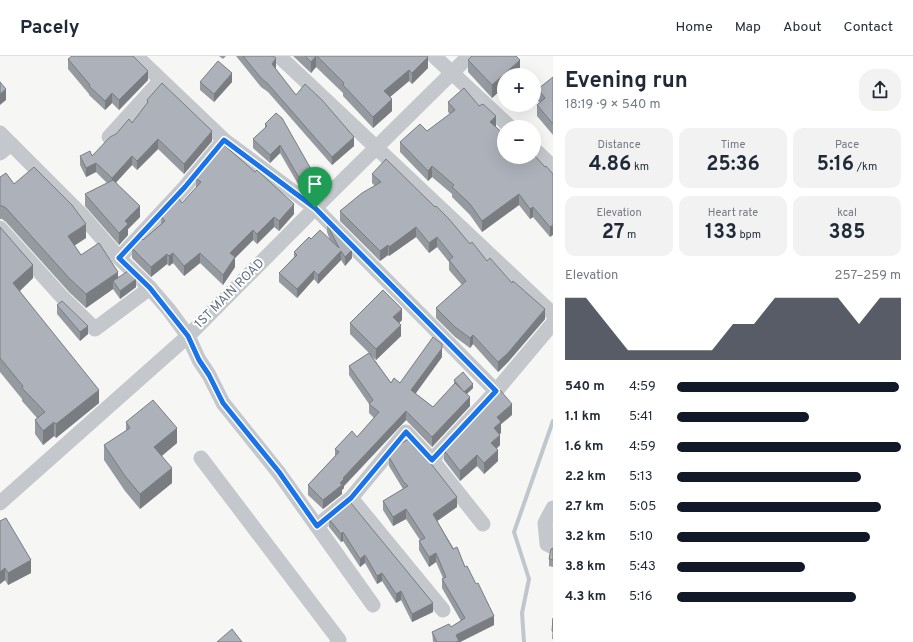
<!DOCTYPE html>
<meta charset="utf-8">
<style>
body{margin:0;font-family:Overpass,sans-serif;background:#f2f2f3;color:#1f2937;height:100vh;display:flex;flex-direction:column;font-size:15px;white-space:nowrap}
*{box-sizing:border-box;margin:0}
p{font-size:13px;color:#747a83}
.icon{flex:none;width:22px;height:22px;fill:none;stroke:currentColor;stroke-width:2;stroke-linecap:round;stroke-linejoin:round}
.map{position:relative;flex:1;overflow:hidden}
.drawer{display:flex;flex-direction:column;background:#fff;width:360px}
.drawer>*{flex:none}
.controls{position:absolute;left:497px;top:12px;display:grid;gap:8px}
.controls a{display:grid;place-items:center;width:44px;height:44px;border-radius:50%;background:#fff;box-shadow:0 4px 16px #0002;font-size:20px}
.pin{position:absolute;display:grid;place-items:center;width:34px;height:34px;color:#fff;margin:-41px -17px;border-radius:50% 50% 50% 0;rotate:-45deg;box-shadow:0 0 4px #0007}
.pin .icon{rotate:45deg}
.round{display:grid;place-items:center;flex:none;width:42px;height:42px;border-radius:16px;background:#f2f2f3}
.summary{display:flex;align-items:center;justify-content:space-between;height:68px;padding:0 12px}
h1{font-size:22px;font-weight:700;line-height:30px}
.stats{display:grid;grid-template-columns:repeat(3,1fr);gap:6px;height:68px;padding:4px 12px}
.stats div{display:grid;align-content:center;border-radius:10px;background:#f2f2f3;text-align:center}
.stats b{font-size:20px;font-weight:700}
.stats small{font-size:11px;font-weight:400}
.stats p{font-size:11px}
.chart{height:112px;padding:8px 12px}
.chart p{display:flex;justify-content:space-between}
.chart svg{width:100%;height:72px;margin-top:4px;fill:#111827;opacity:.7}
ul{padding:0 12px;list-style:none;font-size:13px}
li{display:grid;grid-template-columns:64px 48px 1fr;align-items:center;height:30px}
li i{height:10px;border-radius:5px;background:#111827}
header{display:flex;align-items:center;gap:24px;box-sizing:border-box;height:56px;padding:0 20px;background:#fff;border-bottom:1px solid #e0e1e3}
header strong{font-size:19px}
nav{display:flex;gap:22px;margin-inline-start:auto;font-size:14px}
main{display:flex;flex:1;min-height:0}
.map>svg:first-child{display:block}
</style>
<header>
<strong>Pacely</strong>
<nav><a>Home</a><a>Map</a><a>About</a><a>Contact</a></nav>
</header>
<main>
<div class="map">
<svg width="553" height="586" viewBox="0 0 553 586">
<rect width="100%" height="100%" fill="#f6f7f4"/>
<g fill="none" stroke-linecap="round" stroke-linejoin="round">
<path stroke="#bfc6cd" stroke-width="4" d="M524,586L522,557L529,523L514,476L553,365"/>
<g stroke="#c4c7cb" stroke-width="15">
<path d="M136,0L224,84L315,152L496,335"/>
<path d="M279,0L553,258"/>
<path d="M434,0L510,71"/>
<path d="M0,77L81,158L119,202L150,232L169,254L188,280L199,304L209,319L223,347L279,417L373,549"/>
<path d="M109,81L161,24"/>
<path d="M534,93L553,111"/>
<path d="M0,97L11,88"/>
<path d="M0,172L63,242L95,273L150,232"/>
<path d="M119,202L185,131L224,84"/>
<path d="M201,402L339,584L337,586"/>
<path d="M432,404L483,468"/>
<path d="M351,442L443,554"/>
<path d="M0,447L188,280L315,152L469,0"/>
<path d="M553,452L545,467L547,488L553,491"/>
<path d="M317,470L351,442L406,376L432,404L496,335L553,267"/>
</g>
</g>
<g fill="#9599a0">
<path d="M219,0H226L223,3Z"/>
<path d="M236,0H273L276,11L275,13L296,39L354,90L332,109L268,36L261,31Z"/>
<path d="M293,0H427L428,12L412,28L409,25L390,41L392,55L373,72L343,40V37L316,11L311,17Z"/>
<path d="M68,3L148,24L119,54L112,47L105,54L89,39V38L68,13Z"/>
<path d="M468,4L520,16L504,19V31L492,42L468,16Z"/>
<path d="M553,21V79L537,60V49L540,47L538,45V33Z"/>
<path d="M200,26H232L214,46L200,34Z"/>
<path d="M147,44L212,85L184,118L158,93L137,114L132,109L116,126L140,161L128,173V179L119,189L85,150V138L107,127L96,116L86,121L80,109V100H92L132,67L147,48Z"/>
<path d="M448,46L496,70V71L504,101L553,118L550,181L533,161L530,163L519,149L482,176L470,159L452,141V138L432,121L428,125L400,96V86L427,75L450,58L448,56Z"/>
<path d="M265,68L316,130L307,135L298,128L280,97L270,107L253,92V83L265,72Z"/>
<path d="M372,118L470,188L487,205L512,227L545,263L508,306L498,316L473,288L470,292L455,281L436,262V252L462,229L449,214V206L437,191L429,197L416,181L389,200L388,199L380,205L340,165V155L375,130L372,127Z"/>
<path d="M0,121L14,128L86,182L74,189L81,199L136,231L120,243L113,233L86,252L69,236L6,166L2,163H0Z"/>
<path d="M196,122L294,158L279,175L274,171L257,188L253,184L235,202V211L223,229L200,207L184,220L173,207L169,210L167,208L151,221L132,202V192L143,184L161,168V160L182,147L196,132Z"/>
<path d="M327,168L352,202L345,210L341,204L318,228L314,223L297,242L279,226V217L294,201V196L311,183L330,184L327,176Z"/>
<path d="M0,171L33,222L20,235L99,347L56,382L54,380L43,389L35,378V364L37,362L22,345V343L0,316Z"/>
<path d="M57,249L88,278L80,285L57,258Z"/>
<path d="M402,264L399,267L401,280L376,304L372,300L391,327H400L442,301L415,338L433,351L454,329V324L473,332L467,338L470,350L432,391L406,364L344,430V432L342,434V438L323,453L308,439V429L335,400V393L357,381L374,362L369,357V348L349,319V310L369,297L350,278V267Z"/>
<path d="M512,359L501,368V377L499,378L500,389L496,393L498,405L484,418L477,410L460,425L444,404V394Z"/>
<path d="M126,366L177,387L162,400L172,427L140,453L125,435L104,404V389L126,375Z"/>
<path d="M389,401L457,451L437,465L465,511L494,569L460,586H433L432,576L451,571L461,565L442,532V523L443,522L436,506L429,511L419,494V485L420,484L406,463L393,470L383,454V445L403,433L389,410Z"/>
<path d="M329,463L433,556L412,566L401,544L396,547L382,525L377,528L365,507L360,511L343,485L341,486L329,471Z"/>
<path d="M0,465L31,517L8,529L5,524L0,528Z"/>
<path d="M553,492V511L549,510V503Z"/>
<path d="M553,562V583H552Z"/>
</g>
<g fill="#797d82">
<path d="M316,0V11L311,17V6Z"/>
<path d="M428,1V12L412,28V17Z"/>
<path d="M276,2V11L272,17V8Z"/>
<path d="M520,4V16L517,19H504V31L492,42V29Z"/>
<path d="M409,14V25L384,46V35Z"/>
<path d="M148,15V24L119,54V44Z"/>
<path d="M232,17V26L214,46V38Z"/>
<path d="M6,33V44L0,49V38Z"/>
<path d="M112,37V47L105,54V45Z"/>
<path d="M392,43V55L373,72V61Z"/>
<path d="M496,60V70L490,76V66Z"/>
<path d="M212,75V85L184,118V108Z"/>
<path d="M354,81V90L332,109V101Z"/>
<path d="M158,83V93L137,114V105Z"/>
<path d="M280,89V97L270,107V99Z"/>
<path d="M132,100V109L112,131V122Z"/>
<path d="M96,107V116L86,121V112Z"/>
<path d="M432,110V121L428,125V115Z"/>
<path d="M316,122V130L307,135V126Z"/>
<path d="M519,138V149L482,176V165Z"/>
<path d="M294,148V158L279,175V165Z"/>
<path d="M140,150V161L128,173V179L119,189V177L125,165Z"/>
<path d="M533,151V161L530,163V153Z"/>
<path d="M274,161V171L257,188V178Z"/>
<path d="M86,168V182L68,194V180Z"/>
<path d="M553,169V179L550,181V171Z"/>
<path d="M416,171V181L389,200V191Z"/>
<path d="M253,174V184L235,202V211L223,229V219L230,197Z"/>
<path d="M437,181V191L429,197V187Z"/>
<path d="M388,189V199L380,205V195Z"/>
<path d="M352,194V202L345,210V201Z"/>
<path d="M341,195V204L318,228V219Z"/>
<path d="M173,197V207L169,210V200Z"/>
<path d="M200,197V207L184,220V210Z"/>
<path d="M167,198V208L151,221V211Z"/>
<path d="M33,209V222L13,241V227Z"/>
<path d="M314,215V223L297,242V233Z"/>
<path d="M118,216V229L113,225V233L86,252V238Z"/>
<path d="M136,223V231L120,243V235Z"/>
<path d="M402,253V264L393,273V261Z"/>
<path d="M545,253V263L508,306L498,316V306Z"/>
<path d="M401,269V280L376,304V293Z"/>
<path d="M88,270V278L80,285V276Z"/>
<path d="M473,279V288L470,292V282Z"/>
<path d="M442,292V301L411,344V334Z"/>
<path d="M473,328V332L464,340V336Z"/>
<path d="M99,334V347L56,382V368Z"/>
<path d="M470,341V350L432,391V381Z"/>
<path d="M512,348V359L501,368V377L494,382V372L497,361Z"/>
<path d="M406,355V364L344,430V432L342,434V438L323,453V444L340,427L343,422Z"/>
<path d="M54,366V380L43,389V375Z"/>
<path d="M177,372V387L154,406V391Z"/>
<path d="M500,379V389L491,398V387Z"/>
<path d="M498,394V405L484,418V407Z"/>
<path d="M477,399V410L460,425V415Z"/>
<path d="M172,412V427L140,453V438Z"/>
<path d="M457,441V451L433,468V458Z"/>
<path d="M406,453V463L393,470V461Z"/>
<path d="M343,476V485L341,486V478Z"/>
<path d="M436,497V506L429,511V501Z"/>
<path d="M365,499V507L360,511V503Z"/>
<path d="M31,504V517L8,529V517Z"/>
<path d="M5,512V524L0,528V516Z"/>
<path d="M382,517V525L377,528V520Z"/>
<path d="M401,535V544L396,547V538Z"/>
<path d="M433,547V556L412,566V558Z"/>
<path d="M494,560V569L460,586H455L456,579Z"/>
</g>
<g fill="#adb2ba" stroke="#797d82">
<path d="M72,0H133L148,15L119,44L112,37L105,45L89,30L90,29L68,3Z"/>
<path d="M243,0H273L276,2L272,8L296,39L305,28L322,44L354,81L332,101L268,28L261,22Z"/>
<path d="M305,0H316L311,6Z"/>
<path d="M317,0H427L428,1L412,17L409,14L384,35L392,43L373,61L343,29L344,27Z"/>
<path d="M472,0H516L520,4L492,29L468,4Z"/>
<path d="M218,5L232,17L214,38L200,26Z"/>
<path d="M553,21V68L537,49L545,42L538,33Z"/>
<path d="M0,26L6,33L0,38Z"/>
<path d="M162,27L212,75L184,108L158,83L137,105L132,100L112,122L96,107L86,112L80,100L90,95L92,100L110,81L116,78L129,63L132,67L148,46L147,44Z"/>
<path d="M464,32L479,50L483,48L496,60L490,66L504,78V101H534V99L545,111L546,110L553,118V169L550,171L533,151L530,153L519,138L482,165L470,148L452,131L454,129L432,110L428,115L400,86L420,68L427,75L455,54L448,46Z"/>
<path d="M276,57L282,62L316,122L307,126L298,120L280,89L270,99L253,83L267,70L265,68Z"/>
<path d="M224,89L255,116L257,114L294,148L279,165L274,161L257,178L253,174L230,197L235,201L223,219L200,197L184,210L173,197L169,200L167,198L151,211L132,192L141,182L143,184L165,165L161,160L169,152L179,143L182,147L201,126L196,122Z"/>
<path d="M386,103L435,151L436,150L449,163L470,188L472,186L487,205L490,202L512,227L513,225L545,253L508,297L498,306L473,279L470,282L455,271L436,252L466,225L449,204L453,201L437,181L429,187L416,171L389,191L388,189L380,195L340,155L362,137L381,126L372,118Z"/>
<path d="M34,111L72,149L86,168L68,180L81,199L99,187L118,216L86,238L69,222L6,152L2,150H0V121L6,117L14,128Z"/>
<path d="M113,124L140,150L125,165L128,168L119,177L85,138Z"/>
<path d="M327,168L352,194L345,201L341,195L318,219L314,215L297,233L279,217L297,199L294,196L309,181L311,183L320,174L339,192Z"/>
<path d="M0,171L33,209L13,227L99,334L56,368L54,366L43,375L35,364L45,356L22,332L23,330L0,302Z"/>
<path d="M128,215L136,223L120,235L113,225Z"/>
<path d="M383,234L402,253L393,261L401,269L376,293L350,267Z"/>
<path d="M62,245L88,270L80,276L57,249Z"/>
<path d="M433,281L442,288V292L411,334L433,351L455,327L470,341L432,381L406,355L343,422L344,423L340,427L342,429L323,444L308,429L339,396L335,393L352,375L357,381L379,356L369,348L373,344L349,310L369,297L391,327L394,322L400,327Z"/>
<path d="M463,316L473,328L464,336L454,324Z"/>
<path d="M500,334L512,348L497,361L501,366L494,372L500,379L491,387L498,394L484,407L477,399L460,415L444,394Z"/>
<path d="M153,344L177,372L154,391L172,412L140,438L125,420L104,389L130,372L126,366Z"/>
<path d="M409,383L425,400L457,441L433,458L453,493L457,491L465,511L467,510L476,528L478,527L494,560L456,579L459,585L455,586H437L432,576L449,568L451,571L465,562L442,523L446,521L436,497L429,501L419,485L425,482L406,453L393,461L383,445L408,430L403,425L389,401L400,388Z"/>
<path d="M350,446L433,547L412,558L401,535L396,538L382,517L377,520L365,499L360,503L343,476L341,478L329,463Z"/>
<path d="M6,462L31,504L8,517L5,512L0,516V465Z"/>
<path d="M553,492V504L549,503L551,493Z"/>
<path d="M553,562V575H552Z"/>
<path d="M232,573L242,586H217Z"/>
</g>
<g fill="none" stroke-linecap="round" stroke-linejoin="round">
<defs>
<path id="route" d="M224,84L315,152L496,335L432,404L406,376L351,442L317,470L279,416L223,347L209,319L199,304L188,280L150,232L119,202L185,131Z"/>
</defs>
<use href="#route" stroke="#fff" stroke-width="8"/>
<use href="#route" stroke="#1a73e8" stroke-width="5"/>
</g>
<g text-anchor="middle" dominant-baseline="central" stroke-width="4" stroke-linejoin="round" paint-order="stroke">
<g font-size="13" fill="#667085" stroke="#fff">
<text transform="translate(230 238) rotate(-45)">1ST MAIN ROAD</text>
</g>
</g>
</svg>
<div class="controls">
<a>+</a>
<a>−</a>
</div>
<div class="pin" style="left:315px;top:152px;background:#1e9e55"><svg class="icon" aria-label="arrive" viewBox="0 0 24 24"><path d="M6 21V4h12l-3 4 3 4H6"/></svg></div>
</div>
<section class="drawer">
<div class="summary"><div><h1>Evening run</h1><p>18:19 · 9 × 540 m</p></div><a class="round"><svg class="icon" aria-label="share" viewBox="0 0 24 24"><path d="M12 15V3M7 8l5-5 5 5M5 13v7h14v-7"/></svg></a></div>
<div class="stats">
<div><p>Distance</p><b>4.86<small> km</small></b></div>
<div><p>Time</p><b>25:36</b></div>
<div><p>Pace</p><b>5:16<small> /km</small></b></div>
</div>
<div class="stats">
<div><p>Elevation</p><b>27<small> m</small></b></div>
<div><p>Heart rate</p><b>133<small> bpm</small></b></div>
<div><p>kcal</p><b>385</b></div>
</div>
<div class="chart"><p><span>Elevation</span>257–259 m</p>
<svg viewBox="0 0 160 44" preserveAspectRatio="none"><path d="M0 44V6L10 6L20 22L30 38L40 38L50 38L60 38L70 38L80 22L90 22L100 6L110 6L120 6L130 6L140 22L150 6L160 6V44z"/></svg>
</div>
<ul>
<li><b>540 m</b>4:59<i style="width:99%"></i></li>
<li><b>1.1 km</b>5:41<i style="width:59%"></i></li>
<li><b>1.6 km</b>4:59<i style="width:100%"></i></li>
<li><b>2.2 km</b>5:13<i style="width:82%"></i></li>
<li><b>2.7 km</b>5:05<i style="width:91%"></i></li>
<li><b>3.2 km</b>5:10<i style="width:86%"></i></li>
<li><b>3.8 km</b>5:43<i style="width:57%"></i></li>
<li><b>4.3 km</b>5:16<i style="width:80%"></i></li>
</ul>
</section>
</main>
